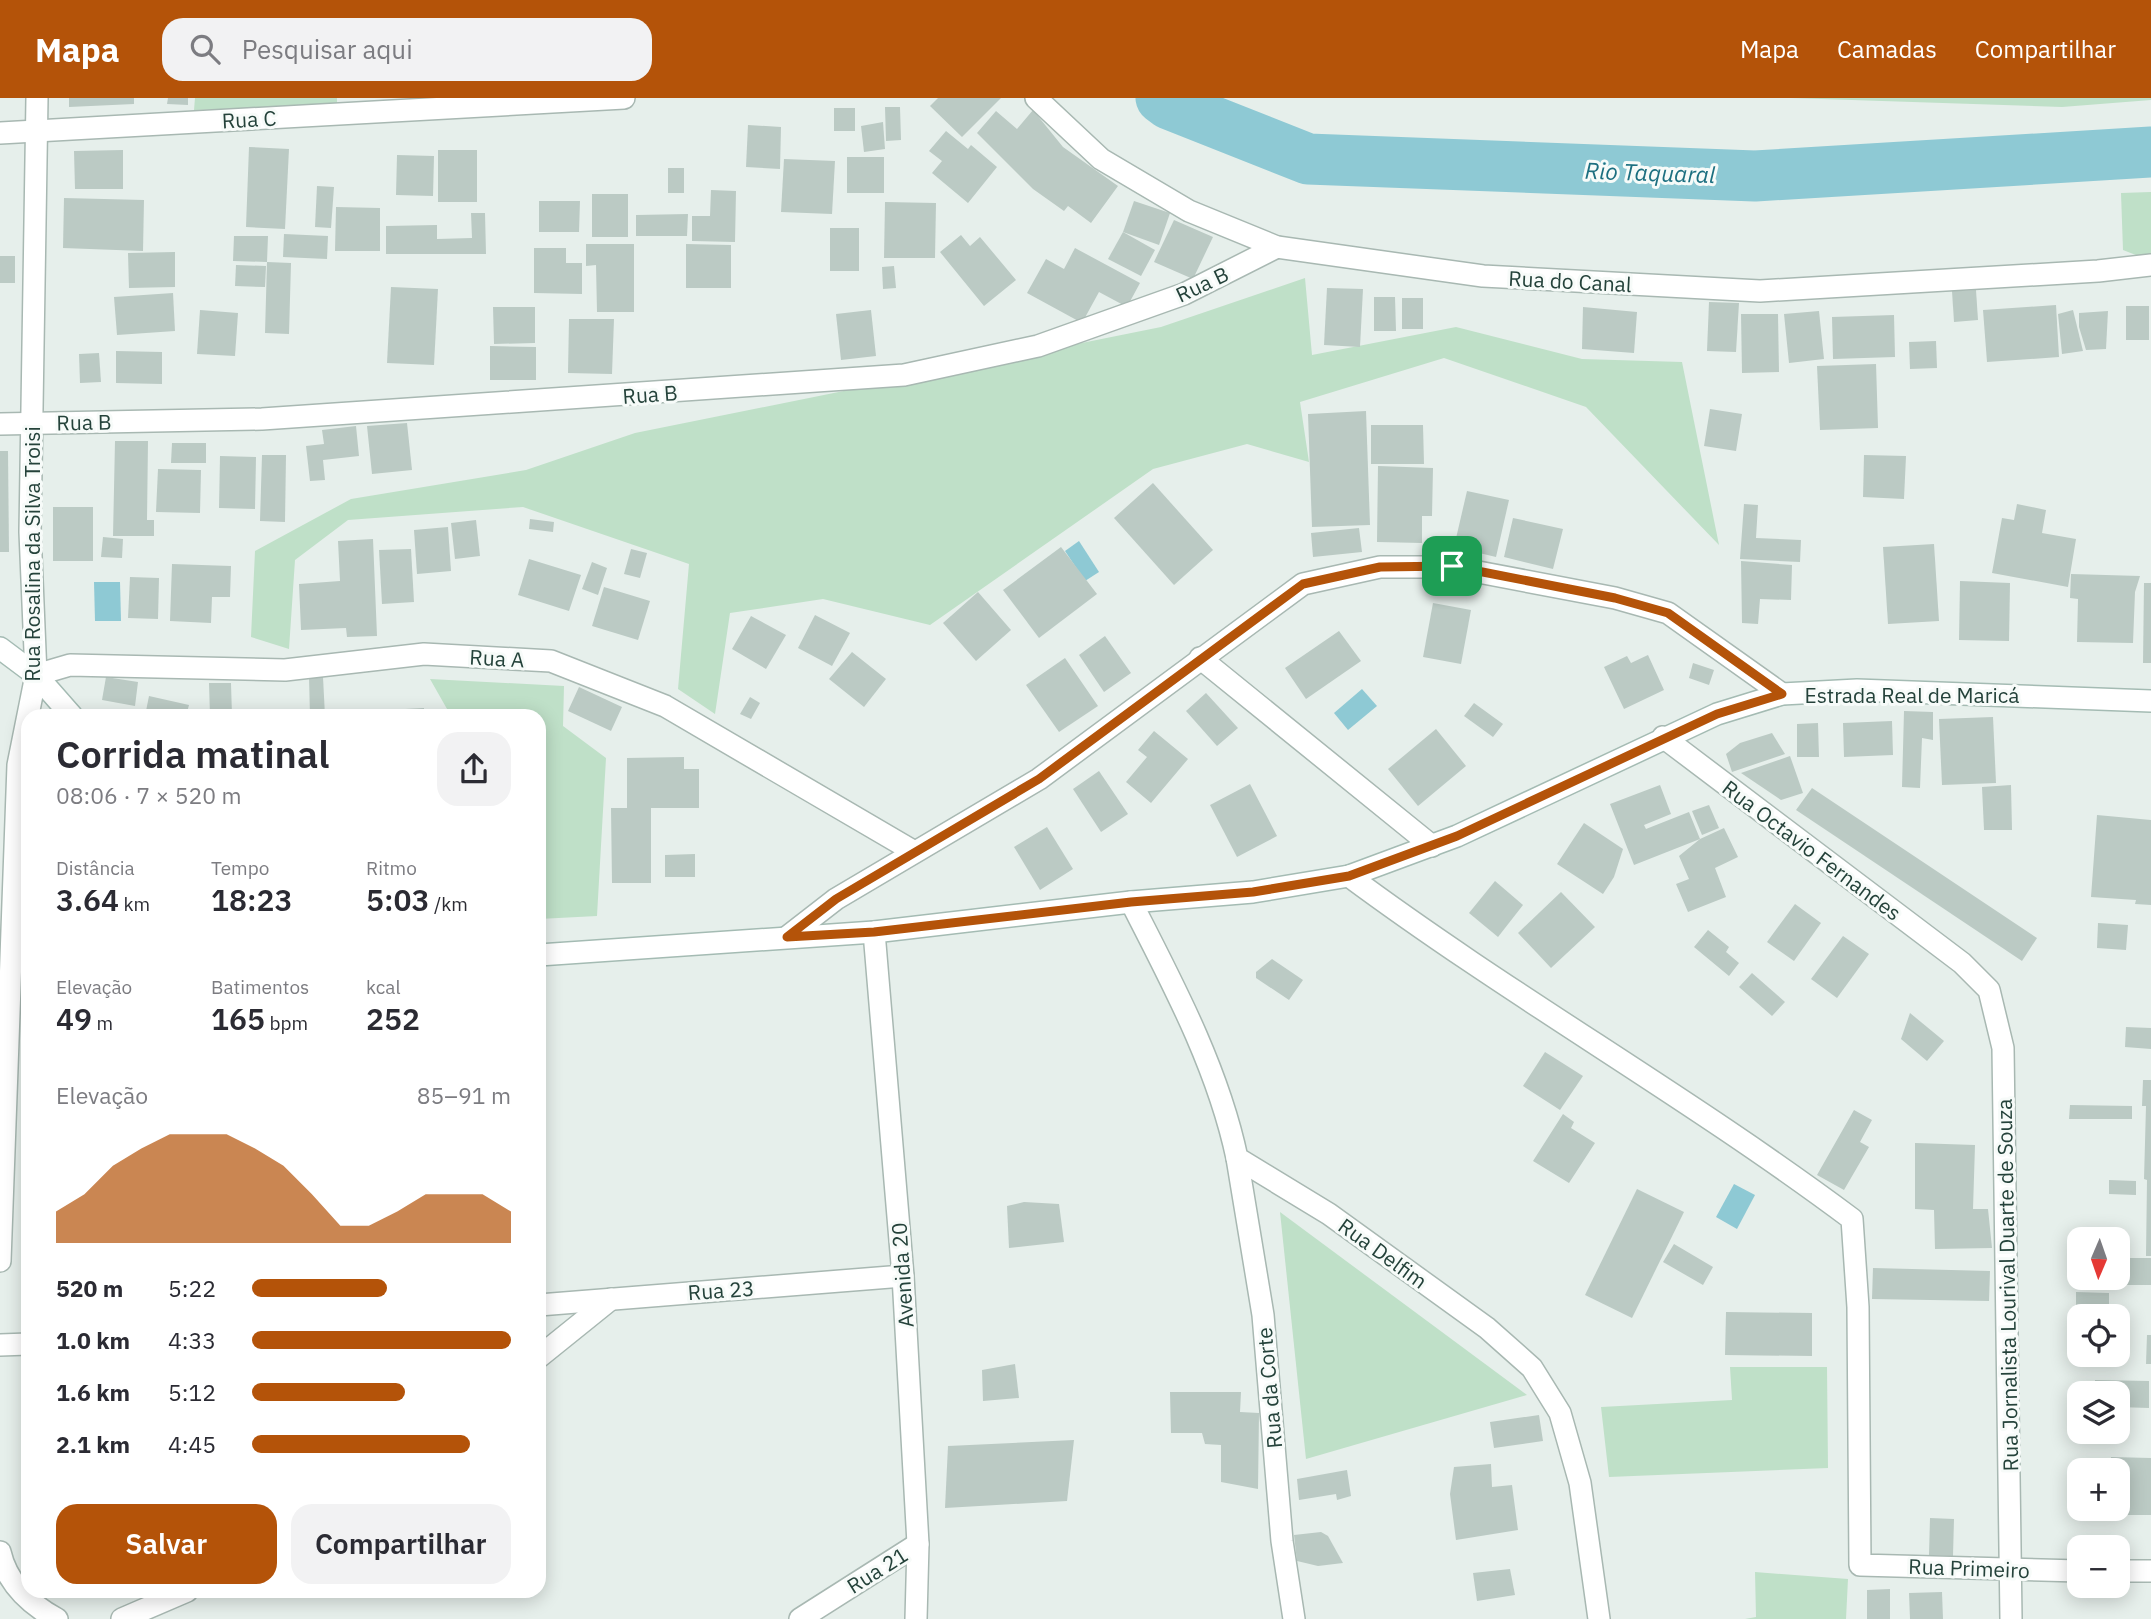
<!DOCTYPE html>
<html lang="pt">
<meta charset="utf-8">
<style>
body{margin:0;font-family:"IBM Plex Sans",sans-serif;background:#f2f2f3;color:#2b2b33;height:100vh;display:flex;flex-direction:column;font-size:26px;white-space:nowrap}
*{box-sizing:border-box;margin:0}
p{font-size:23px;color:#7c7c81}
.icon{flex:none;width:38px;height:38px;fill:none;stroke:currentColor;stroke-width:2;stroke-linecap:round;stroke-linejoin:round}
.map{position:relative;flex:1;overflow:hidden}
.panel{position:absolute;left:21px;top:611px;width:525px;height:889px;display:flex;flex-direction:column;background:#fff;border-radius:21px;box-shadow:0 4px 18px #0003}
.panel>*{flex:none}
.needle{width:46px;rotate:182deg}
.buttons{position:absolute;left:2067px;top:1129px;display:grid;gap:14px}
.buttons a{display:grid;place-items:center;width:63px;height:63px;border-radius:14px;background:#fff;box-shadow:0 4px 18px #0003;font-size:35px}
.pin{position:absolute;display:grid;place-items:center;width:60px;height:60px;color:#fff;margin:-30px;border-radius:14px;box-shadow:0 4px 10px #0006}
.round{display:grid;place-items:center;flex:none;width:74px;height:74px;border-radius:21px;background:#f2f2f3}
.summary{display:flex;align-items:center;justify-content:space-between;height:119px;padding:0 35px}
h1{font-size:38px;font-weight:600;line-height:52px}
.stats{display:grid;grid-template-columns:repeat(3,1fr);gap:10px;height:119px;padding:7px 35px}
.stats div{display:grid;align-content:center}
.stats b{font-size:30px;font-weight:600}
.stats small{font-size:19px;font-weight:400}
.stats p{font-size:19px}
.chart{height:196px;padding:14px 35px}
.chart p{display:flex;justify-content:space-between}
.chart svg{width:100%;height:126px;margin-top:7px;fill:#b45309;opacity:.7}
.cta{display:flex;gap:14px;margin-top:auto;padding:14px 35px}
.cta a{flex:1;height:80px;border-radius:21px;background:#b45309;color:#fff;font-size:28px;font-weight:600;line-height:80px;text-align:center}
.cta a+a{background:#f2f2f3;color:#2b2b33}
ul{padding:0 35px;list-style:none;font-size:23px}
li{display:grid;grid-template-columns:112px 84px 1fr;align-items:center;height:52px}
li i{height:18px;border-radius:9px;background:#b45309}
header{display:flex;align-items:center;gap:42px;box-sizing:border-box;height:98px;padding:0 35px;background:#b45309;color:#fff}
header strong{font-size:33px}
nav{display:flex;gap:38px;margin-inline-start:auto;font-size:24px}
.search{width:490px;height:63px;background:#f2f2f3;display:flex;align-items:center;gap:18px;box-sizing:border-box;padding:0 24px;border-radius:21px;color:#7c7c81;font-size:26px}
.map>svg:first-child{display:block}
</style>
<header>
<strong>Mapa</strong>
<div class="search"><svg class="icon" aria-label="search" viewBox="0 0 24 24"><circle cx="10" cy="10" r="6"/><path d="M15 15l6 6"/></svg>Pesquisar aqui</div>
<nav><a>Mapa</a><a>Camadas</a><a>Compartilhar</a></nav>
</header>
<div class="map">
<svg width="2151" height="1521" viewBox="0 0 2151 1521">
<rect width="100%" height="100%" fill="#e6efeb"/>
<g fill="#bfe0c8">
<path d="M195,0H337V9L194,12Z"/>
<path d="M1791,0H2151V2L2062,9Z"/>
<path d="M2151,94V157L2141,159L2123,152L2121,95Z"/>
<path d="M1305,180L1312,257L1456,229L1582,261L1682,264L1719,447L1586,309L1444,260L1300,304L1309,364L1247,346L1153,371L930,527L823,501L730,515L715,616L678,591L689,466L523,409L348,422L295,462L289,551L251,539L255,453L351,401L526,372L635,335L1161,229Z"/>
<path d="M430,581L564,588L563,628L606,660L597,818L539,821V618H451Z"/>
<path d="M1280,1114L1527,1297L1306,1361Z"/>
<path d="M1730,1269H1827L1828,1370L1609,1379L1601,1309L1732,1302Z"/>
<path d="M1755,1474L1848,1481L1846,1521H1745L1756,1519Z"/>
</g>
<g fill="#8ec9d4">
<path d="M1079,443L1099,474L1085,483L1065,453Z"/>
<path d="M94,484H120L121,523H95Z"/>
<path d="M1362,591L1377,608L1348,632L1334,615Z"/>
<path d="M1734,1086L1755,1097L1737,1131L1716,1119Z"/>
</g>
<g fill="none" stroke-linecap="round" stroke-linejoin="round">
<path stroke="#8ec9d4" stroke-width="51" d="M1161,0L1169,6L1308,61L1755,78L2151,54"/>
</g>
<g fill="#bbcac4">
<path d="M69,0H134V6L69,9Z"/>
<path d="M168,0H188V7L167,6Z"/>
<path d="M938,0H1001L962,39L930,8Z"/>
<path d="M885,9H900L901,42L886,43Z"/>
<rect x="834" y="10" width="21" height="23"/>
<path d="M1033,12L1063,49L1118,88L1091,125L1068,108L1064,113L1033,91L977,35L996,13L1017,31Z"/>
<path d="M883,24L885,51L864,54L861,28Z"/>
<path d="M748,27L781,29L780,71L746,69Z"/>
<path d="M946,33L968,51L971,47L997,69L968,105L932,75L942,63L929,53Z"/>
<path d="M249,49L289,51L285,131L246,129Z"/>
<path d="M123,52V91H75L74,53Z"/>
<rect x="438" y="52" width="39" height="52"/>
<path d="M397,57L434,58L433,98L396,97Z"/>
<rect x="847" y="59" width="37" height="36"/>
<path d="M784,61L835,63L832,116L781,114Z"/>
<rect x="668" y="70" width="16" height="25"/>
<path d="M317,88L334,89L331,130L315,129Z"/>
<path d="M711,92L736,93L735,144L692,143V118H710Z"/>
<rect x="592" y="96" width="36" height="43"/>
<path d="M64,100L144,102L143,153L63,150Z"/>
<path d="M539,103H580L579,134H539Z"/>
<path d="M1134,103L1170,115L1159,147L1123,134Z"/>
<path d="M885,104L936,105L935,160H884Z"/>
<path d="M336,109L380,110V153H335Z"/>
<path d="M471,115H485L486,156H386V128L437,127V141L472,140Z"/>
<path d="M688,116L687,138H636V117Z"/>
<path d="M1174,122L1213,139L1193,181L1154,164Z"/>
<rect x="830" y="130" width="29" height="43"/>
<path d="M1123,134L1155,152L1141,178L1108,161Z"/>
<path d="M284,136L328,138L327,161L283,159Z"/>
<path d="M961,137L970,148L980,139L1016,182L984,208L940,154Z"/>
<path d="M234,138H268L267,164L291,165L289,236L265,235L267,164L233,163Z"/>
<path d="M586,146H634V214H597L596,167L586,168Z"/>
<path d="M686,146L731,147V190H686Z"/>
<path d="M534,150H566V165H582V196L534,195Z"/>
<path d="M1075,150L1140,185L1127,209L1099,194L1082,225L1027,195L1046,161L1064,171Z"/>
<path d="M175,154V189L129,190L128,155Z"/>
<rect x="0" y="158" width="15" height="27"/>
<path d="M236,167L266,168L265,189L235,188Z"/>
<path d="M894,168L896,190L883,191L882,169Z"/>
<path d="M391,189L438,191L434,267L387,265Z"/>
<path d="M1327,190L1363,191L1360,249L1324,247Z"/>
<path d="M1976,192L1978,222L1954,224L1952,193Z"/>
<path d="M173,195L175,233L117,237L114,199Z"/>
<path d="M1374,199H1395L1396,233H1374Z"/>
<rect x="1402" y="200" width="21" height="31"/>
<path d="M1709,204L1739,205L1736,254L1707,253Z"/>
<path d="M2056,207L2059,259L1987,264L1983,212Z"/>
<rect x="2126" y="208" width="23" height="34"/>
<path d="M493,209H535V245L494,246Z"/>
<path d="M1583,209L1637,214L1634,255L1582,251Z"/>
<path d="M200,212L238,215L235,258L197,256Z"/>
<path d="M871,212L876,258L841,262L836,216Z"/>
<path d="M2073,212L2083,253L2062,256L2058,216Z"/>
<path d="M1819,213L1824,261L1789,265L1784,216Z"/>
<path d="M2108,213L2106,251L2086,252L2079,229V215Z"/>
<path d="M1741,216H1778L1779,274L1742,275Z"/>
<path d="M1894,217L1895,259L1833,261L1832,219Z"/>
<path d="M569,221H614L612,276L568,275Z"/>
<path d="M1936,243L1937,270L1910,271L1909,244Z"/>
<path d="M490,248L536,249V282H490Z"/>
<path d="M116,253L162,254V286L116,285Z"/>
<path d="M99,255L101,284L80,285L79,256Z"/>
<path d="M1876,266L1878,330L1820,332L1817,268Z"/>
<path d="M1710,311L1742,316L1736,353L1704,348Z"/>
<path d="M1366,313L1370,427L1312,429L1308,316Z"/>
<path d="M407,325L412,372L372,376L367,328Z"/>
<path d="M1371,327H1423L1424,366H1371Z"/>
<path d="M356,328L359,358L323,362L325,382L310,383L306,348L324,346L322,332Z"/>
<path d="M115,343H148L147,422H154V438H113Z"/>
<path d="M172,345H206V365H171Z"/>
<path d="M0,353H8L9,454H0Z"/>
<path d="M262,357H286L285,424L260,423Z"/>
<path d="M1864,357L1906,358L1904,401L1863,399Z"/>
<path d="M220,358L256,359L255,411L219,410Z"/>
<path d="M1378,368L1433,370L1432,418H1422V445L1377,444Z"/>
<path d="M158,371L201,372L200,415L156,414Z"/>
<path d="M1153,385L1213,452L1174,487L1114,420Z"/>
<path d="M1467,393L1509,402L1496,459L1454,449Z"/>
<path d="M1744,406L1758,407L1756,440L1801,442L1800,464L1740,461Z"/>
<path d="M2017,406L2046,412L2042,435L2076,441L2068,489L1992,475L2002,420L2014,422Z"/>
<rect x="53" y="409" width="40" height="54"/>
<path d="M1513,420L1563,431L1553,471L1504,459Z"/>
<path d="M530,421L554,424L553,434L529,431Z"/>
<path d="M476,422L480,458L455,461L451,425Z"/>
<path d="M448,429L451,473L417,476L414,432Z"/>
<path d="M1359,430L1362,454L1313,459L1311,435Z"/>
<path d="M103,439L123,441L122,460L101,459Z"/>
<path d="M373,441L377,538L347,539L346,530L301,532L299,486L340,483L338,443Z"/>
<path d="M1934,446L1939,523L1888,526L1883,449Z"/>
<path d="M1061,449L1097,496L1039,540L1003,492Z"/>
<path d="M411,451L414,504L382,506L379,452Z"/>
<path d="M631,451L647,455L640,480L624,476Z"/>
<path d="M529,461L581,477L569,513L518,497Z"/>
<path d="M1741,463L1792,467L1791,502L1760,501L1758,526L1742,525Z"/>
<path d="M592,464L607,470L598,497L582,491Z"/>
<path d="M172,466L231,468L230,499H212L211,525L170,523Z"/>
<path d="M2071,476L2140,478L2135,494L2133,545L2077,544L2078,501L2070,500Z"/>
<path d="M130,479L159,480L158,521L128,520Z"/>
<path d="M1960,483L2010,485L2009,543L1959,542Z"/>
<path d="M2144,485H2151V565H2143Z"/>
<path d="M604,489L650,503L638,542L592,528Z"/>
<path d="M978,494L1011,532L976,563L943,525Z"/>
<path d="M1433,505L1471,512L1461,566L1423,559Z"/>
<path d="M815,517L850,535L832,568L798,550Z"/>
<path d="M751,518L786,537L766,571L732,551Z"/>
<path d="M1339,533L1361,563L1306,601L1285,570Z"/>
<path d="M1105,538L1131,575L1104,594L1079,557Z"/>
<path d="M852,554L886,581L864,609L829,581Z"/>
<path d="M1648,557L1664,592L1624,611L1604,569L1627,558L1631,565Z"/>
<path d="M1065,560L1098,608L1059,634L1026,587Z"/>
<path d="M1693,565L1714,572L1709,587L1689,580Z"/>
<path d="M106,579L138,584L135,608L102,602Z"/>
<path d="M309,579H323L325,618H310Z"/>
<path d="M209,585H231L232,618H210Z"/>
<path d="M579,589L622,609L611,633L568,613Z"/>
<path d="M1206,595L1238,630L1217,648L1186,613Z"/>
<path d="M149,598L189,607L186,618H145Z"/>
<path d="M750,599L760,605L751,621L740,616Z"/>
<path d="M1474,605L1503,626L1493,639L1464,618Z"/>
<path d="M424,610V618H405V611Z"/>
<path d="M1904,613L1933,614V642L1922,640L1920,690L1902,689Z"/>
<path d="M1993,619L1996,685L1942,687L1939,621Z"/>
<path d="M1892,623L1893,657L1844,659L1843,625Z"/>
<path d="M1818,625L1819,659H1797V626Z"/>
<path d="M1436,631L1466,668L1418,708L1388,671Z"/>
<path d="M1154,633L1188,661L1151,705L1126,684L1147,659L1138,652Z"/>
<path d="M1772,635L1785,656L1732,674L1726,656L1740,645Z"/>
<path d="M1790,658L1803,695L1781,702L1741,675Z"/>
<path d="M684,659V671H699V710H651V785H612L611,710H627V660Z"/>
<path d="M1099,673L1128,716L1101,734L1073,691Z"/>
<path d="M1250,686L1277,738L1237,759L1210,707Z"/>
<path d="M1660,687L1671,716L1644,727L1646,731L1689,714L1700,741L1634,767L1610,706Z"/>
<path d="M2011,687L2012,732H1984L1982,689Z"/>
<path d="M1812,690L2037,840L2022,863L1796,712Z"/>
<path d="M1709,707L1719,730L1702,737L1692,713Z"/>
<path d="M2097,717L2151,722V807L2135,806L2136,802L2091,799Z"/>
<path d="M1584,725L1623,751L1614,779L1603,796L1557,766Z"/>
<path d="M1047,729L1073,771L1040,792L1014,749Z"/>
<path d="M1724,730L1738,759L1715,770L1726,799L1688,814L1676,786L1689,781L1679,758L1700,741Z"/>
<path d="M695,756V779H665V757Z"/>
<path d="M1495,783L1523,807L1498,839L1469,815Z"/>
<path d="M1561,794L1595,829L1551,870L1518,835Z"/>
<path d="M1795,806L1821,825L1794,863L1767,844Z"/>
<path d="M2098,825L2128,827L2126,852L2097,850Z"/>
<path d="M1708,832L1729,849L1726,854L1739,865L1729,878L1694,849Z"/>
<path d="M1843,838L1869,856L1837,900L1811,881Z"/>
<path d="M1272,861L1303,882L1289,902L1256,880V874Z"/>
<path d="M1752,875L1785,904L1772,918L1739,889Z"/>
<path d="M1910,915L1944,943L1927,963L1901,941Z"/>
<path d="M2126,929L2151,930V951L2125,949Z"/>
<path d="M1545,954L1583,978L1560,1012L1523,988Z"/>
<path d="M2143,982H2151V1158H2146L2147,1082L2144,1081L2146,1008H2142Z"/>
<path d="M2070,1007L2132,1008V1021H2069Z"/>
<path d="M1854,1012L1872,1022L1860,1044L1869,1049L1844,1092L1817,1077Z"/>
<path d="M1563,1016L1574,1024L1571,1030L1595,1045L1569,1085L1533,1063Z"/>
<path d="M1915,1045L1975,1047L1973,1111H1988L1992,1150L1935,1151L1934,1112L1915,1111Z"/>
<path d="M2109,1082L2136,1083V1097L2109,1096Z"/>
<path d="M1637,1091L1684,1114L1632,1220L1585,1197Z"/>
<path d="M1024,1104L1059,1106L1064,1144L1009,1150L1007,1108Z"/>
<path d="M1674,1146L1713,1169L1703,1187L1663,1164Z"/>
<path d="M2118,1160H2151V1187H2109V1180H2118Z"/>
<path d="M1873,1170L1990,1173L1989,1203L1872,1201Z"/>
<path d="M2076,1194L2109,1195V1218H2079V1221H2076Z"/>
<path d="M1726,1214L1812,1215V1258L1725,1257Z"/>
<path d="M2147,1237H2151V1266H2146Z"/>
<path d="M1015,1266L1019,1300L983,1303L982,1272Z"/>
<path d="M2095,1282L2149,1283V1310L2118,1309V1295H2095Z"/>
<path d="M1170,1294H1241L1240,1314L1259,1315L1258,1391L1221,1384V1347L1205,1346L1202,1335H1171Z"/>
<path d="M1539,1317L1543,1343L1494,1350L1490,1324Z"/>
<path d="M1074,1342L1067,1403L945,1410L948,1348Z"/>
<path d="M2111,1359L2151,1360V1417H2109L2110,1410H2118V1372H2110Z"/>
<path d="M1491,1366L1492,1389L1512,1387L1518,1432L1456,1442L1450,1396L1454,1369Z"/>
<path d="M1347,1372L1351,1398L1337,1402L1336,1396L1299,1402L1297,1381Z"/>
<path d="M1930,1420L1954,1421L1953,1458L1929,1457Z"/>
<path d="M1321,1434L1328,1438L1343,1465L1318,1468L1297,1463L1294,1437Z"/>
<path d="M1510,1471L1515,1497L1477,1503L1473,1475Z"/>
<path d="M1890,1491V1521H1867V1492Z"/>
<path d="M1942,1494L1943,1521H1910L1909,1495Z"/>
</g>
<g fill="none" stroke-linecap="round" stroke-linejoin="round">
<defs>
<g id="street">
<path d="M1036,0L1101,61L1189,113L1277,149L1483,178L1760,193L2098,173L2151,167"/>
<path d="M0,35L624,0"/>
<path d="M0,326L262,321L904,277L1038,248L1184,196L1277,149"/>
<path d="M1200,560L1432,748"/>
<path d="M36,577L70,567L285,572L424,556L551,563L665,608L913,753"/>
<path d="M1663,639L1962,865L1989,892L2003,950L2011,1521"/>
<path d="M1349,778C1512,899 1689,999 1852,1121L1858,1209L1860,1467L2079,1473"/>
<path d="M1131,804C1173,886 1218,970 1237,1060L1329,1116L1487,1230L1532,1270L1560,1315L1580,1385L1599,1521"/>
<path d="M874,834L903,1178L918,1446L916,1521"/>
<path d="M787,839L836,801L1039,681L1303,486L1380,469H1452L1615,500L1668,515L1782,596"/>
<path d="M1237,1060L1263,1217L1282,1443L1294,1521"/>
<path d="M0,1163L18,667L36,577L30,434L37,0"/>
<path d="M539,1207L903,1178"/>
<path d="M0,1247L28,1246"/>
<path d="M539,1259L611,1201"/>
<path d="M0,1454C7,1485 29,1506 57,1521"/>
<path d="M2118,1473H2151"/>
<path d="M122,1521L187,1493"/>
<path d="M800,1521L918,1446"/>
</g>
<g id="secondary">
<path d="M0,550L36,577L72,618"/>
<path d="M539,857L874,834L1131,804L1253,794L1349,778L1457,738L1717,616L1782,596L1857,592L2151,603"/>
</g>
</defs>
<use href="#street" stroke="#a8b8b2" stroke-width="24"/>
<use href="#secondary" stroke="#a4bbb3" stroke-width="24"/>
<use href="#street" stroke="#fff" stroke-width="21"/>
<use href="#secondary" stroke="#fff" stroke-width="21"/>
</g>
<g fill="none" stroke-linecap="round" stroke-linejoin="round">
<defs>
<path id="route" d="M1452,468L1615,500L1668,515L1782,596L1717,616L1457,738L1349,778L1253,794L1131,804L874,834L787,839L836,801L1039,681L1303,486L1380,469Z"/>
</defs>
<use href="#route" stroke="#fff" stroke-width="14"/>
<use href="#route" stroke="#b45309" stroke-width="9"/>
</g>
<g text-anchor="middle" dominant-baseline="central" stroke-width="6" stroke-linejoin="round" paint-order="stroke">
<g font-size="21" fill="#24423a" stroke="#f7fbf9">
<text transform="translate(249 21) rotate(-3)">Rua C</text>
<text transform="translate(1570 183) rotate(3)">Rua do Canal</text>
<text transform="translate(1202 186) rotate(-25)">Rua B</text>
<text transform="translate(650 296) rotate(-4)">Rua B</text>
<text transform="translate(84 324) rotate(-1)">Rua B</text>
<text transform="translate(32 456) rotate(-90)">Rua Rosalina da Silva Troisi</text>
<text transform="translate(497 560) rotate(3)">Rua A</text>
<text x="1912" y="597">Estrada Real de Maricá</text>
<text transform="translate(1812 752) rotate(37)">Rua Octavio Fernandes</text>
<text transform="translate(1383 1155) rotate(36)">Rua Delfim</text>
<text transform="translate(902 1177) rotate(-94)">Avenida 20</text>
<text transform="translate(2007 1187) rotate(-91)">Rua Jornalista Lourival Duarte de Souza</text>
<text transform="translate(721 1192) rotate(-4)">Rua 23</text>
<text transform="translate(1269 1290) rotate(-95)">Rua da Corte</text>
<text transform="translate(1969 1470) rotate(2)">Rua Primeiro</text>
<text transform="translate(877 1472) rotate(-32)">Rua 21</text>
</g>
<g font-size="23" font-style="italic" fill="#1c6f80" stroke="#f7fbf9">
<text transform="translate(1650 74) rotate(2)">Rio Taquaral</text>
</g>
</g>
</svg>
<div class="buttons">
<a><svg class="needle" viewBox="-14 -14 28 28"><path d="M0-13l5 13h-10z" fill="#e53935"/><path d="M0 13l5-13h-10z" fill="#7c7c81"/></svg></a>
<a><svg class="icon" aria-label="locate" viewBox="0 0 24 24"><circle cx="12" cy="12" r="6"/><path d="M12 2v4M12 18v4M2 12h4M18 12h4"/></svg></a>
<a><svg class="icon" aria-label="layers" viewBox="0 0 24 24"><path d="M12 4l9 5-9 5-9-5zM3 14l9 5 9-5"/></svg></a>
<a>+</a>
<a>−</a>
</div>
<div class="pin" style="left:1452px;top:468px;background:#1e9e55"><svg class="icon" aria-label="arrive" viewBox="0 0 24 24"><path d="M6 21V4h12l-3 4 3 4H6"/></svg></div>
<section class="panel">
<div class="summary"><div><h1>Corrida matinal</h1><p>08:06 · 7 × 520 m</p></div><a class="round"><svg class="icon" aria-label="share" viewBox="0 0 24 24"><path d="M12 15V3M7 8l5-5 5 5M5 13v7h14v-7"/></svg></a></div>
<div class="stats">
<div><p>Distância</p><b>3.64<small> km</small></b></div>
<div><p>Tempo</p><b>18:23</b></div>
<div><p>Ritmo</p><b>5:03<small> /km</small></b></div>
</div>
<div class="stats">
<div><p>Elevação</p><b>49<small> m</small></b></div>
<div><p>Batimentos</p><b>165<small> bpm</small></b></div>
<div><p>kcal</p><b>252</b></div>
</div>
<div class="chart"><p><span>Elevação</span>85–91 m</p>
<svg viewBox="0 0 160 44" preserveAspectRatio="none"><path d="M0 44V33L10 27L20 17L30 11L40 6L50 6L60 6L70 11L80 17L90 27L100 38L110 38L120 33L130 27L140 27L150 27L160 33V44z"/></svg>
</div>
<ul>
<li><b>520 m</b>5:22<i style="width:52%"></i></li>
<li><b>1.0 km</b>4:33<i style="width:100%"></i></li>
<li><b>1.6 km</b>5:12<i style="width:59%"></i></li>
<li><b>2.1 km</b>4:45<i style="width:84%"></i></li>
</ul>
<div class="cta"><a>Salvar</a><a>Compartilhar</a></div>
</section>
</div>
